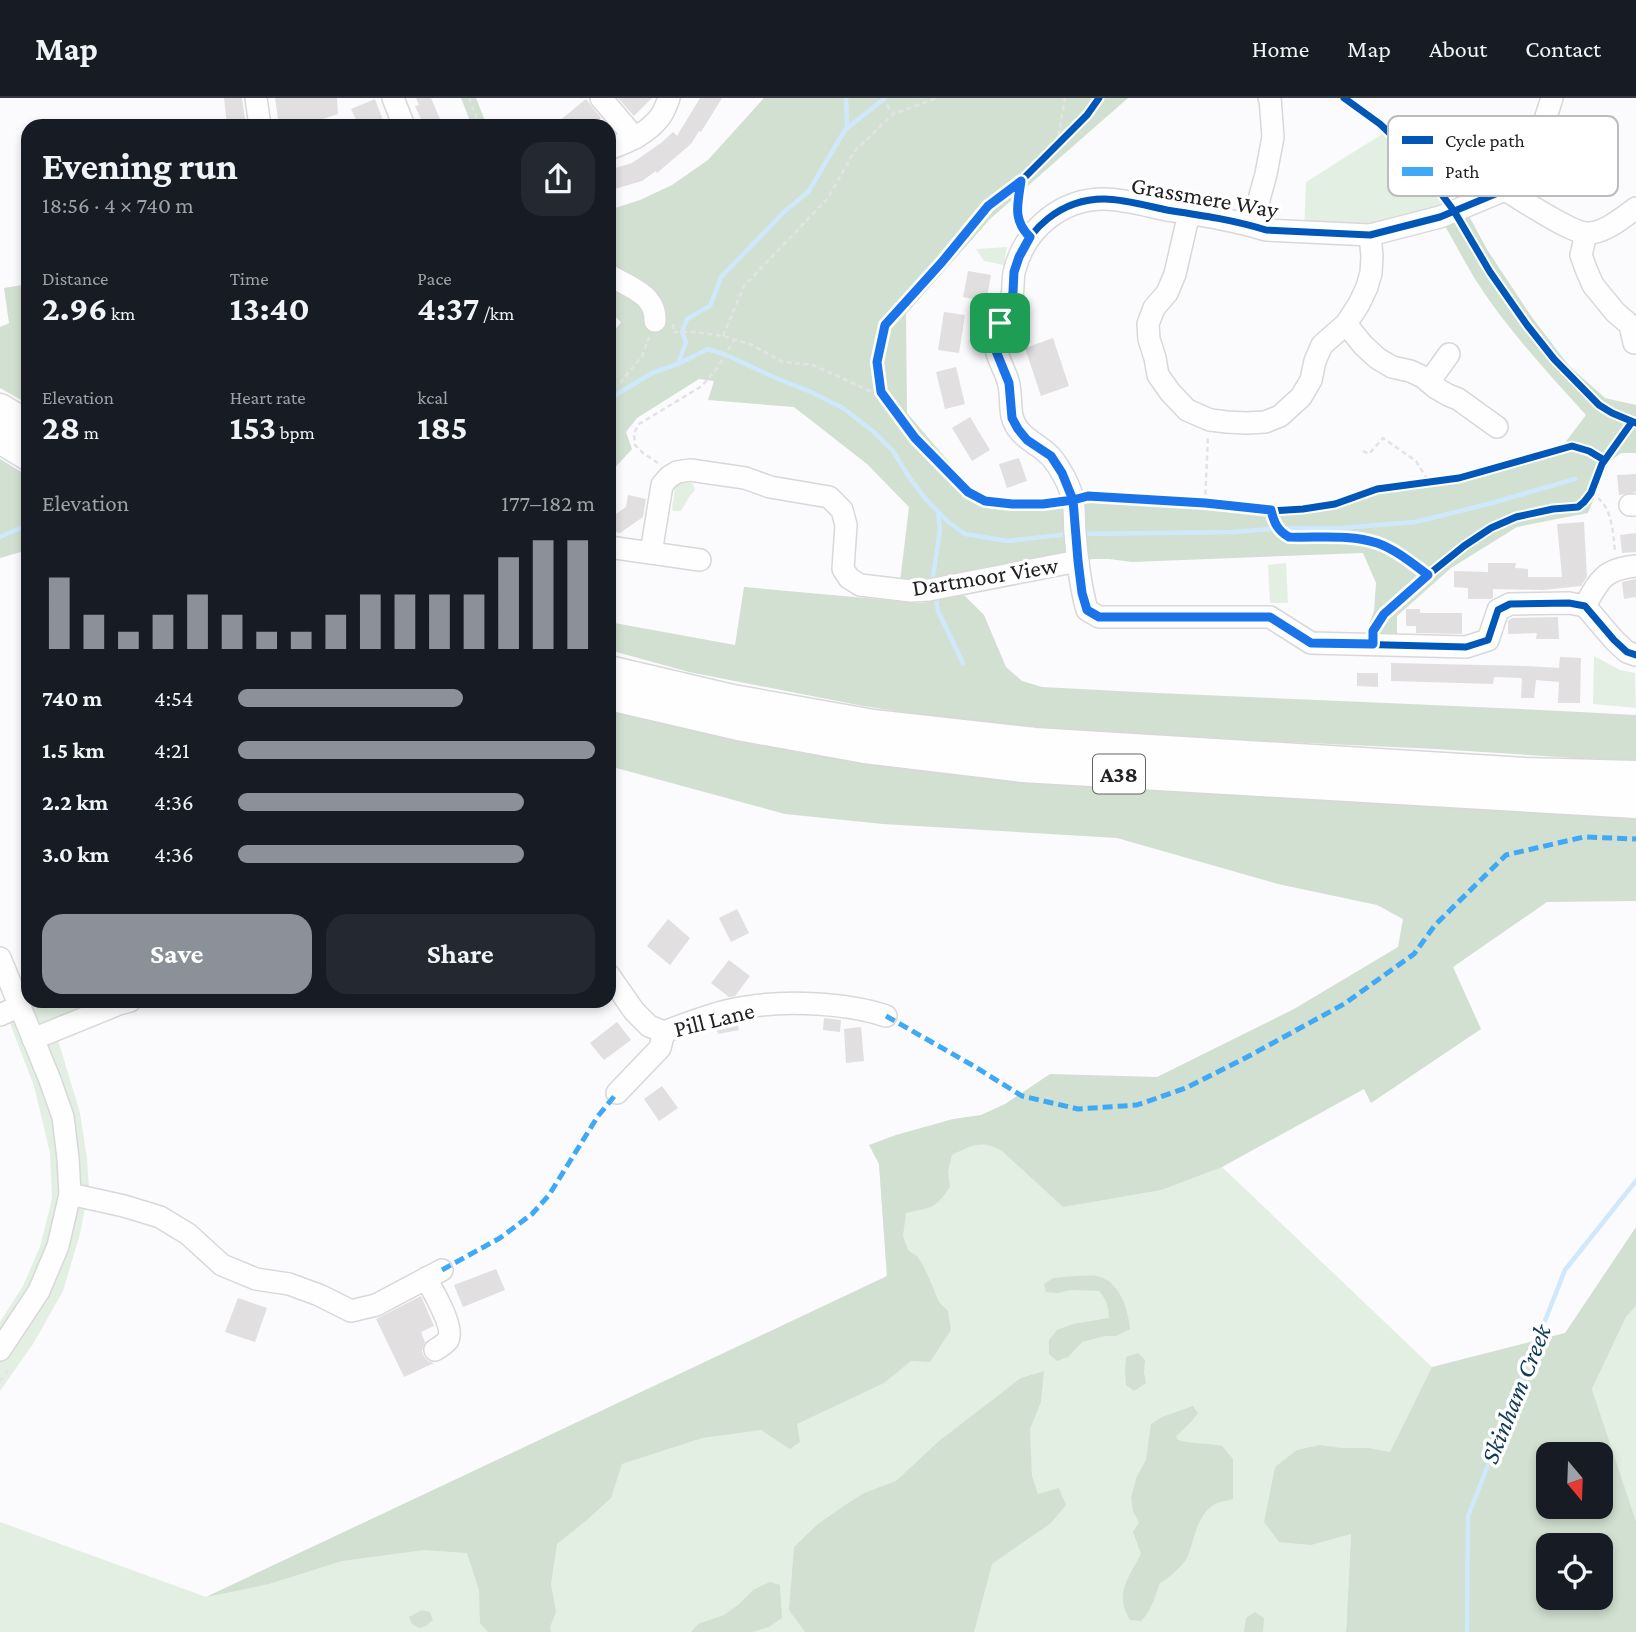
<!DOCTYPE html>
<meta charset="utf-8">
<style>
body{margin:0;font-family:"Crimson Pro",serif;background:#242831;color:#f1f3f6;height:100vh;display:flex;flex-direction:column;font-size:26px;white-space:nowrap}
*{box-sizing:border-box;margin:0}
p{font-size:23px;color:#9ea1a6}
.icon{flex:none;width:38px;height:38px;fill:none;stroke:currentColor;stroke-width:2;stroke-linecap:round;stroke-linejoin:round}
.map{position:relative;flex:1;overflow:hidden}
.side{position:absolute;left:21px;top:21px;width:595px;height:889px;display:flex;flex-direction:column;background:#171b24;border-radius:21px;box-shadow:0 4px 10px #0003}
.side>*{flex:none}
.needle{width:46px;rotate:161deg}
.controls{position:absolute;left:1536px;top:1344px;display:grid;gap:14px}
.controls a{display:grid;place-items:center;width:77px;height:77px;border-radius:14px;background:#171b24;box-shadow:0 4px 10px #0003;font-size:35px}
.pin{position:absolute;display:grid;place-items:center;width:60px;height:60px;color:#fff;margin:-30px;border-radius:14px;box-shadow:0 4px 10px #0006}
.round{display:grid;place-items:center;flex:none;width:74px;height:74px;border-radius:21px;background:#242831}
.overview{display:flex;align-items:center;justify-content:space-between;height:119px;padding:0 21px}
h1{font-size:38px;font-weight:700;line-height:52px}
.figures{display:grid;grid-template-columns:repeat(3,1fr);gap:10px;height:119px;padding:7px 21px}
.figures div{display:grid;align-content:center}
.figures b{font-size:35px;font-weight:700}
.figures small{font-size:19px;font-weight:400}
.figures p{font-size:19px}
.chart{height:196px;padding:14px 21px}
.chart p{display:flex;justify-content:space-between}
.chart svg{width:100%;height:126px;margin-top:7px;stroke:#8c9099;stroke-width:6}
.cta{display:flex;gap:14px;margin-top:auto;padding:14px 21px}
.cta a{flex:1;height:80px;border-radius:21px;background:#8c9099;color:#fff;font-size:28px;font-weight:700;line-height:80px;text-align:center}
.cta a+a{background:#242831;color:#f1f3f6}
ul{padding:0 21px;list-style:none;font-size:23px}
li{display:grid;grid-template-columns:112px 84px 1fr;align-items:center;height:52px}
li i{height:18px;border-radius:9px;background:#8c9099}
header{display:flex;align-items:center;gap:42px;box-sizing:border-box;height:98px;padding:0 35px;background:#171b24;border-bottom:2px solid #363941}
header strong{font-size:33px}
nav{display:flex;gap:38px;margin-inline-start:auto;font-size:24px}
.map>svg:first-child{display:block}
</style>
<header>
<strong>Map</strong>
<nav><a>Home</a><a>Map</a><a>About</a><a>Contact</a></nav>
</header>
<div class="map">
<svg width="1636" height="1534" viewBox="0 0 1636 1534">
<rect width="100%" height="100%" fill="#fbfafd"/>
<g fill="#e4efe3">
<path d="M1387,33C1412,58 1433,85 1454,113L1440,119L1304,134L1306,84Z"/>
<path d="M1007,149L1004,167L984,163L976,151Z"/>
<path d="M681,383H686L693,386L695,392L689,399L681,413H673C671,407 673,405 674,399C675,391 672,387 681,383Z"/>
<path d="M1286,465L1288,505H1270L1268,467Z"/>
<path d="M1594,558L1620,572L1635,575L1636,610L1593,606Z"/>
<path d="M95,904L55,932L80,1015L87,1061L89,1088L80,1136L63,1193L33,1246L0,1293V1224L23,1188L40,1149L52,1101L50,1055L34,988L6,915L20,908Z"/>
<path d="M1008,1022L1222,1069L1432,1269L1351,1435L1346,1534H0V1424L206,1499L887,1179L879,1066Z"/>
<path d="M1636,1208V1423L1592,1291L1626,1219Z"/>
</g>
<g fill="#d1e0d0" fill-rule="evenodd">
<path d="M461,0H476L487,28H472Z"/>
<path d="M764,0H1128L990,121L906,216L907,315L980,400L1011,406L1088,398L1205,405L1271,413L1320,408L1377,391L1459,380L1561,350L1586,317C1547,274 1506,230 1475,181C1463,161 1452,140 1440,119L1464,109L1488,153L1531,218L1569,268L1605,300L1636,307V355H1621L1609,364L1588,415L1517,429L1451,470L1397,518V547L1362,546L1374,513L1376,485L1363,455L1132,464L1109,461H1093L899,492L909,409L867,366L794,309L708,302L714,283L699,281L637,320L626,334L632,351L609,376V240L621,224L609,213V112L640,102L672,87L708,62Z"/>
<path d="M28,186V306L0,290V229L9,225L4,190Z"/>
<path d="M0,361L28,378V452L0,460Z"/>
<path d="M744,489L921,505L964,497L984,517L1006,569L1022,583L1042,589C1240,600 1438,606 1636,617V664L1436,651L1219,641L975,625L863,608L689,574L609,552V524L735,547Z"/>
<path d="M609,610L849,663L1057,685L1636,715V803L1547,804L1453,869L1481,931L1371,1005L1364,991L1222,1069L1161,1092L1063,1109L1002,1053C981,1041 971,1048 952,1057L948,1073L950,1089C934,1112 932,1109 906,1115L903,1138L908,1152L918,1159L927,1175L939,1204L948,1213L951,1232L930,1264L911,1263L884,1285L797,1326L800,1344L790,1351L761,1332L702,1340L622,1366L611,1400L588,1421L557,1446L551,1486L556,1514L550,1529L551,1534H488L480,1525L479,1492L467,1455L424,1452L342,1463L269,1486L206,1499L887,1178L879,1066L869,1047L896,1037L953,1021L981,1017L1005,1006L1050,976L1157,979L1294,911L1398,849L1403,821L1377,807L1278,786L1117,740L883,726L785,716L609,668Z"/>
<path d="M1636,1129V1208L1626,1219L1592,1291L1636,1423V1534H1346L1351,1436L1311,1447L1279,1444L1264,1424L1275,1369L1297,1352L1320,1347L1342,1350H1368L1390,1354L1432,1269L1565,1235ZM1549,1356H1601V1409H1549ZM1549,1447H1601V1500H1549Z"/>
<path d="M1075,1178C1082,1178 1090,1177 1097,1178C1120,1183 1128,1211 1130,1231L1116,1238H1105L1082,1244L1068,1259L1057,1263L1049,1256V1242L1057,1232L1073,1226L1109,1220C1109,1209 1106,1201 1099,1193L1071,1192L1058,1195L1046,1194L1044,1186L1053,1180Z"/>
<path d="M1138,1255L1145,1262L1144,1274L1146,1285L1134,1293L1126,1287L1125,1273L1126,1259Z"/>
<path d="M1044,1273L1041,1304L1030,1331L1032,1378L1038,1396L1059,1390L1066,1407L1051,1425L992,1466L974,1534H805L789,1512L794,1449L818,1426L842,1409L864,1395L896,1383L939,1343L1021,1280Z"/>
<path d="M1193,1308L1198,1315L1191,1324L1176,1338L1178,1342C1192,1346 1207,1345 1222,1348L1233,1361V1401C1226,1403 1217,1404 1212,1408C1197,1419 1194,1442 1188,1458C1184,1467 1169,1480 1160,1485C1154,1500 1152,1512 1141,1523L1130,1522C1114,1497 1128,1480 1141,1456L1133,1434L1139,1425L1133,1413L1131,1400L1137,1378L1146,1362L1151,1326L1162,1319Z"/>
<path d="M770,1484L780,1487L782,1520L769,1529L752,1534H691L698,1526L724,1517L738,1507L753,1492Z"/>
<path d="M422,1512L430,1514L433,1522L426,1528L419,1530L412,1526L409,1519Z"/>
<path d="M1255,1514L1264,1520L1263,1534H1244L1246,1520Z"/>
</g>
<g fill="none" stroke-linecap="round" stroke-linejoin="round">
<g stroke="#d0e8fc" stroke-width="4.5">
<path d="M846,0L847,30"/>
<path d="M678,266L708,251L726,257L776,280L811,294L843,310L874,334L893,353L909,379L925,400L947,423L965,436L1008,443L1069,436"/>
<path d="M609,301L652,275L678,266L686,244L682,234L687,221L710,208L721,179L785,113L808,94L845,32L885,0"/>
<path d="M1081,436L1233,434L1287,430H1341L1415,424L1488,406L1575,381"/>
<path d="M0,439L28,427"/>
<path d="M933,478L940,433L938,413"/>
<path d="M936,500L938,513L963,565"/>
<path d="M1467,1534L1468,1418L1565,1172L1636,1083"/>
</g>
</g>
<g fill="#e1dfe0">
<path d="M224,0H242L246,28H227Z"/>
<path d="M275,0H337L338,16L313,24L314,28H279Z"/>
<path d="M416,0H431L443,28H424L415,8L419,7Z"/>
<path d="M618,0H652L634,18Z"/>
<path d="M700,0H722L701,34L699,33L691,46L657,75L656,73L642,83L611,92L609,85V74L613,73L612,71L632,65L661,45L673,34L677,38Z"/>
<path d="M375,1L385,28H359L351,11Z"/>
<path d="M586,1L601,20L591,28H553Z"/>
<path d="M968,173L991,177L986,204L963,199Z"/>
<path d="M944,214L965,217L959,255L938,252Z"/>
<path d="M1053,240L1069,288L1041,298L1025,250Z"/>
<path d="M956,269L965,306L945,311L936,274Z"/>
<path d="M970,319L990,352L972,363L952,330Z"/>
<path d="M1019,360L1027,383L1007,390L999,366Z"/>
<path d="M1636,376V394L1619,397L1617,377Z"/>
<path d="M628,397L646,401L643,419L620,435L609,433V415L616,416L626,409Z"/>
<path d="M1584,424L1587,479L1581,488L1543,492L1493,491V500L1491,501H1468V490L1454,489V473L1488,474V465H1516L1515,470L1528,471V479H1562L1557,426Z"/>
<path d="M1636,435V454L1622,455L1620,437Z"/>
<path d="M1636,481V499L1624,501L1622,484Z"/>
<path d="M1406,511H1420V515H1462V536L1416,535V528H1406Z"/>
<path d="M1558,519L1559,541H1536L1537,535L1508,536V523L1512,520Z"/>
<path d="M1560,559L1581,560L1580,605H1558L1559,584L1536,582L1534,600H1521L1522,580L1494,579L1493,586L1391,583V565L1526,568L1559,570Z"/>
<path d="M1357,575H1378V589L1357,588Z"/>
<path d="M737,811L749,835L731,844L719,820Z"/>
<path d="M668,821L690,840L670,867L647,848Z"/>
<path d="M729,862L750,878L735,898L729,899L711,885Z"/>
<path d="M824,920L841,922L840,934L823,932Z"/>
<path d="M617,924L631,942L604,962L590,945Z"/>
<path d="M737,924L739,932L718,936L716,929Z"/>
<path d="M861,929L864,963L846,965L844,931Z"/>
<path d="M662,988L678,1010L659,1023L644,1001Z"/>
<path d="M496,1171L505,1192L463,1209L454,1187Z"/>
<path d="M421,1198L434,1228L421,1234L425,1244L422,1253L424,1259L428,1263L434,1265L404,1279L376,1221Z"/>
<path d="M238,1200L267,1210L255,1244L225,1234Z"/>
</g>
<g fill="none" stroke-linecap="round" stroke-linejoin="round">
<defs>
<g id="minor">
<path d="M256,0L260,28"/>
<path d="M393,0L404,28"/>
<path d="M601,0L635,40"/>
<path d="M609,51C628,44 651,34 662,16C665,11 667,5 669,0"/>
<path d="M1505,92L1440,119L1370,137L1266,132C1234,122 1200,117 1167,112C1148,108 1123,101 1104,101C1062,101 1026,130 1015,171C1012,179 1014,189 1012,197C1009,213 997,226 995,241C994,257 1006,272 1009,287C1011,297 1010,308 1012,318C1017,340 1039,345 1052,360C1061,371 1070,388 1073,402C1075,412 1074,424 1075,434C1077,461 1080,487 1087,512L1099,519H1270L1311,545L1466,549L1488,542L1498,512L1510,506L1569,505L1585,508L1614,542L1627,554L1636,557"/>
<path d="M1505,92C1521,101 1572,136 1588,135C1605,135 1622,120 1636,110"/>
<path d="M1505,92L1541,34L1552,0"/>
<path d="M1189,115L1175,176L1167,195L1154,210L1148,226L1149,241L1155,260L1158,277L1170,294L1187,312L1210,322L1227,324L1247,325L1265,324L1280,318L1301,299L1311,282L1315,263L1322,247L1346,226L1359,206L1367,189L1371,175L1372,158L1370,137"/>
<path d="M1252,127L1266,76L1273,39L1270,0H1269"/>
<path d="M1586,136L1581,157L1586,171L1593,187L1615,214L1630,227L1634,245"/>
<path d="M609,177C629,189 656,196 655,223"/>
<path d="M1346,226L1363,247L1377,260L1392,269L1410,273L1423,279L1436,290L1448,297L1458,301L1497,329"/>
<path d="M1429,284L1449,256"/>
<path d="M1630,407H1636"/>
<path d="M609,449L700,462"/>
<path d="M651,455L662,387L669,379L677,374L690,372L745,380L770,389L829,399L842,412L846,427L843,471L849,480L860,487L911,493L929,492L1078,463"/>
<path d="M1585,508C1599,482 1604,471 1636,468"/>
<path d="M0,860L50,982L63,1019L68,1060L70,1096L58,1148L39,1193L0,1252"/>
<path d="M609,877L634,913L649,928L664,934C691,924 718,913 747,909C787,902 848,905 886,918"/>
<path d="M0,917L20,908"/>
<path d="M33,941L119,906L130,903"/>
<path d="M617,995L660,950L664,934"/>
<path d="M70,1096L124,1108L160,1119L188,1136L222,1167L256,1181L289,1186L319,1197L351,1213L376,1207L442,1172"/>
<path d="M426,1180C432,1192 455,1229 448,1242C445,1246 440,1249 435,1252"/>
</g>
<g id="highway">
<path d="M0,311L28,328"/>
<path d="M0,340L28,357"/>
<path d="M609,573L733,602L873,627L1035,645L1525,675L1636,678"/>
<path d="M609,597L738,627L865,650L1023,669L1636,705"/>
</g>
</defs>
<use href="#minor" stroke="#d8d7d9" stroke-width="24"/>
<use href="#highway" stroke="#d8d7d9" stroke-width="33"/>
<g stroke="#e3e3e4" stroke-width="2.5" stroke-dasharray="5 3.5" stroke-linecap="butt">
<path d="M469,0L480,28"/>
<path d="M882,0L892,14"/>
<path d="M1057,46L1065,0"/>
<path d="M673,226V234H694L723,238L752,247L783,264L813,267L872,294H882"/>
<path d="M723,238L744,188L828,100L854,54L893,16L937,0"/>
<path d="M620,285L642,258L649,239"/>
<path d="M1632,324L1636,325"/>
<path d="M1363,353L1369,356L1383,340L1416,363L1429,384"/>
<path d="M658,365L643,355L635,347L634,335L639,326L702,288L718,269L734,242"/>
<path d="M1591,395C1613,408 1612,429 1615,453"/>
<path d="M1205,405L1208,338"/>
<path d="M1271,413C1274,425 1278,433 1289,439C1318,440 1350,436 1377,445C1395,451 1413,466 1428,477"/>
<path d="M0,1283L10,1269"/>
</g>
<use href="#minor" stroke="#fefeff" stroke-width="21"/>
<use href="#highway" stroke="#fefeff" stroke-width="30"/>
<g stroke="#3fa9f5" stroke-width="5" stroke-dasharray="10 5" stroke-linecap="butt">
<path d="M886,918L972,967L1022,998L1078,1011L1137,1007L1186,990L1249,958L1344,906L1414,856L1435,827L1506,757L1584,739L1636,741"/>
<path d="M442,1172L500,1140L532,1116L549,1097L598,1018L617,995"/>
</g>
<defs>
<g id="cycleway">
<path d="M1099,0L1087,17L1021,83L988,108L942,164L885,227L877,264L882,294L915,340L968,394L985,403L1011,406H1043L1073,403L1088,398L1205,405L1271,413L1303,411L1335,406L1377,391L1459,380L1572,348L1589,353L1604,362"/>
<path d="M1344,0L1380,26L1403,48L1429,79L1454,113L1490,174L1527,227L1554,261L1599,307L1612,315L1636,325"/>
<path d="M1505,92L1440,119L1370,137L1266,132C1234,122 1200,117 1167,112C1148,108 1123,101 1104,101C1062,101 1026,130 1015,171C1012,179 1014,189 1012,197C1009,213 997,226 995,241C994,257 1006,272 1009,287C1011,297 1010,308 1012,318C1017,340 1039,345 1052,360C1061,371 1070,388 1073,402C1075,412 1074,424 1075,434C1077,461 1080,487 1087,512L1099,519H1270L1311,545L1466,549L1488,542L1498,512L1510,506L1569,505L1585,508L1614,542L1627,554L1636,557"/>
<path d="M1373,546V533L1384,516L1428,477L1464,448L1491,430L1516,419L1553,411L1578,409L1584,404L1591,395L1602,366L1632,324"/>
</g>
</defs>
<use href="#cycleway" stroke="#fff" stroke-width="11"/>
<use href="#cycleway" stroke="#0057b8" stroke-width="7"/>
</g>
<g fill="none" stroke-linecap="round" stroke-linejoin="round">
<defs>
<path id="route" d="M1000,225L995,241L996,253L1009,285L1012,320L1018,331L1027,342L1051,358L1062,375L1073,402L1078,463L1082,495L1087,512L1099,519H1270L1311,545L1373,546V533L1384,516L1428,477C1413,466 1395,451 1377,445C1350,436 1318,440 1289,439C1278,433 1274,425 1271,412L1205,405L1088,398L1073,402L1043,406H1012L985,403L968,394L915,340L881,294L877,264L885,227L942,164L988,108L1021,83C1018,105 1012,122 1030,139L1019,159L1014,174L1013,194L1009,210L1000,225"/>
</defs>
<use href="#route" stroke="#fff" stroke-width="14"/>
<use href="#route" stroke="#1a73e8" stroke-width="9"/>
</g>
<g text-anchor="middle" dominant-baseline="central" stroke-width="7" stroke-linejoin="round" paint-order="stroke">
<rect fill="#fff" stroke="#646365" stroke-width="2" x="1093" y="656.5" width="52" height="39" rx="5"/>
<g font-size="23" font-weight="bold" fill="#222023">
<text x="1119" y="676">A38</text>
</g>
<g font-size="24" fill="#222023" stroke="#fff">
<text transform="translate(1205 99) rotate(10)">Grassmere Way</text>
<text transform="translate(985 478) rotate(-9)">Dartmoor View</text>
<text transform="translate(714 921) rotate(-14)">Pill Lane</text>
</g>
<g font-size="26" font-style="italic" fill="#0f3954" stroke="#fff">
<text transform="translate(1516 1296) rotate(-68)">Skinham Creek</text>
</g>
</g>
<rect x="1388" y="18" width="230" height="80" rx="10" fill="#fff" stroke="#bdbcbd" stroke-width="2"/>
<rect x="1402" y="38" width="31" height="8" fill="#0057b8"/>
<rect x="1402" y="69" width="31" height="9" fill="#3fa9f5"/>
<g font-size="19" fill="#222023">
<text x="1445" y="49">Cycle path</text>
<text x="1445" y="80">Path</text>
</g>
</svg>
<div class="controls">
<a><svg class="needle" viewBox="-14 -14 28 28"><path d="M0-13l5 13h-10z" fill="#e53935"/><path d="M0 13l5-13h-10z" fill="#9ea1a6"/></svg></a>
<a><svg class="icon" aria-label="locate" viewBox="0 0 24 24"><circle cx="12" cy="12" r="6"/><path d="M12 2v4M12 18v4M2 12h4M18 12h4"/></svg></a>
</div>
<div class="pin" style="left:1000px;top:225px;background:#1e9e55"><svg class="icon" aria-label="arrive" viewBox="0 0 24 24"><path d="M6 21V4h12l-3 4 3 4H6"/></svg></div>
<section class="side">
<div class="overview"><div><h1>Evening run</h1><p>18:56 · 4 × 740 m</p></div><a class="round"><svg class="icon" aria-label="share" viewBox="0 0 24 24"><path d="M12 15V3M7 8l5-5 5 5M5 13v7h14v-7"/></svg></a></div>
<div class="figures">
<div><p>Distance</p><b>2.96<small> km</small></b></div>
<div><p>Time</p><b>13:40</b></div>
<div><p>Pace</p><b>4:37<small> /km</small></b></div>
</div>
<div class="figures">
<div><p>Elevation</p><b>28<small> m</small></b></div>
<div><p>Heart rate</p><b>153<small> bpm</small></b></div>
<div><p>kcal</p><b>185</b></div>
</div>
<div class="chart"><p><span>Elevation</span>177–182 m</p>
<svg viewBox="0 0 160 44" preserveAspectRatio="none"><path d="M5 44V19M15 44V32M25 44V38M35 44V32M45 44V25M55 44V32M65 44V38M75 44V38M85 44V32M95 44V25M105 44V25M115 44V25M125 44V25M135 44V12M145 44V6M155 44V6"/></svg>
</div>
<ul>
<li><b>740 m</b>4:54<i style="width:63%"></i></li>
<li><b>1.5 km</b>4:21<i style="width:100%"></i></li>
<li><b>2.2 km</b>4:36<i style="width:80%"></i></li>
<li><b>3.0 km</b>4:36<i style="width:80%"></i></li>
</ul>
<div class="cta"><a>Save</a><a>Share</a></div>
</section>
</div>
